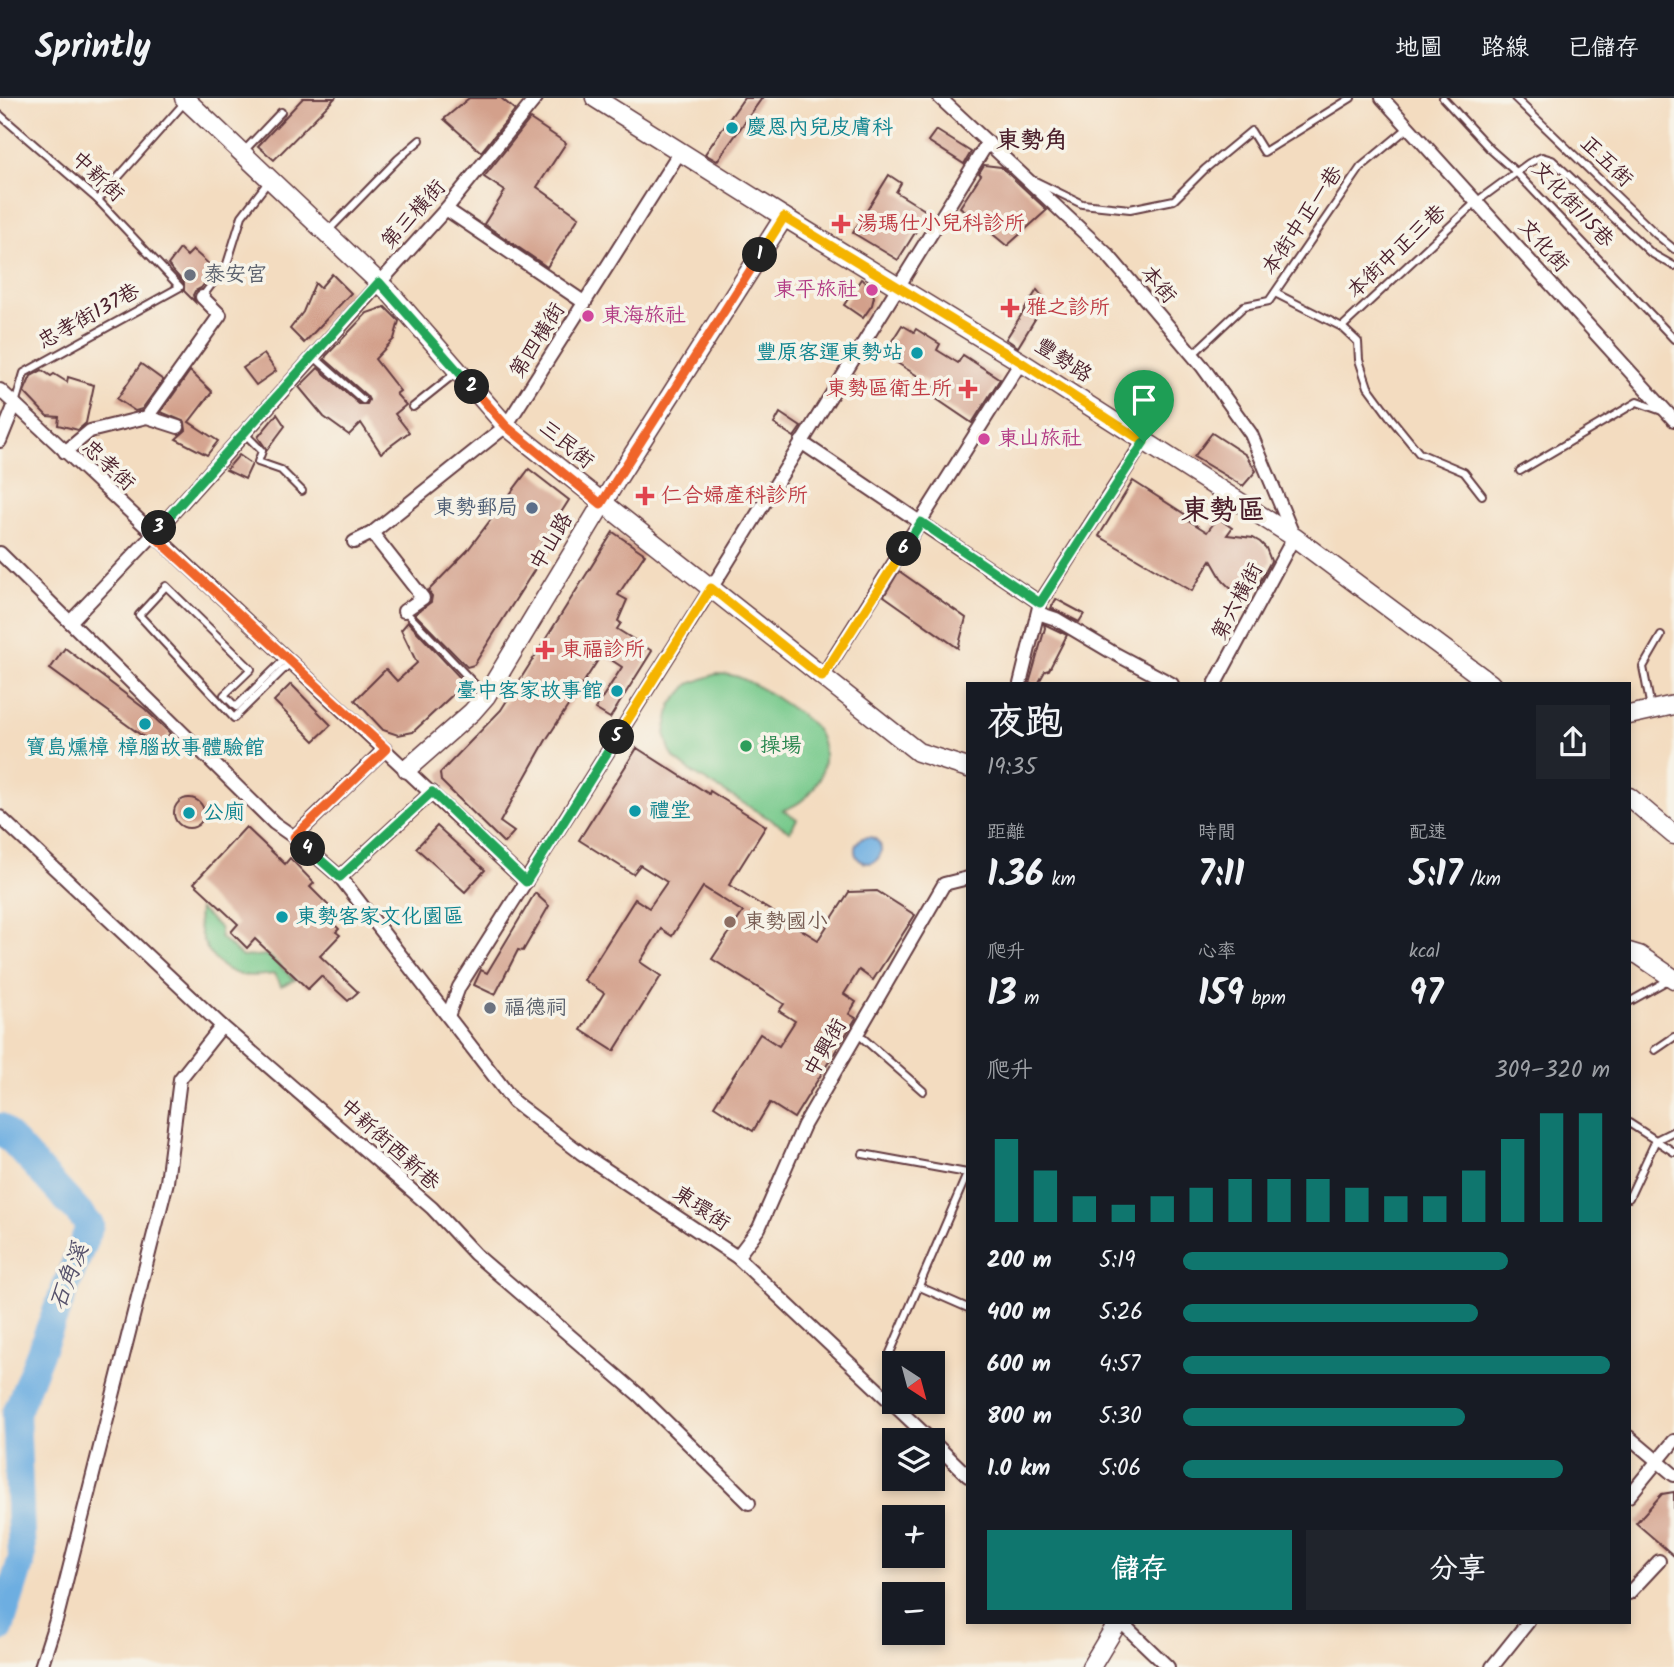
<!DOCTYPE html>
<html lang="zh-TW">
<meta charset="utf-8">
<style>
body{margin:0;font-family:Kalam,"LXGW WenKai TC",sans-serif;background:#20242c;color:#f1f3f6;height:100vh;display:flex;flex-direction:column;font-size:26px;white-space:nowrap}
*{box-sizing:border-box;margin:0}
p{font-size:23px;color:#9ea1a6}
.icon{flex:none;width:38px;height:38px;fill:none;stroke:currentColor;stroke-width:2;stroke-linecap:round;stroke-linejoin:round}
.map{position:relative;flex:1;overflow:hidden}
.details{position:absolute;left:966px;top:584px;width:665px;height:942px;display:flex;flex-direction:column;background:#171b24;border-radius:0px;box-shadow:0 4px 10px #0003}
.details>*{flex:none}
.needle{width:46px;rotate:144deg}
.tools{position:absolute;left:882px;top:1253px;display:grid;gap:14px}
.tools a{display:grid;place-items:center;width:63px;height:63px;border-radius:0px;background:#171b24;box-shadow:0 4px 10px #0003;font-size:35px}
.pin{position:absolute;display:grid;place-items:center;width:60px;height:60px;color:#fff;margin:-72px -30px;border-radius:50% 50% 50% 0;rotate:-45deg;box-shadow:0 0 7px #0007}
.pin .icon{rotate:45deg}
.km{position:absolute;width:35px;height:35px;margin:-18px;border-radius:50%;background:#222;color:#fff;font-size:19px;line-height:35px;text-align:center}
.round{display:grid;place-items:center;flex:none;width:74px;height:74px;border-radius:0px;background:#20242c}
.summary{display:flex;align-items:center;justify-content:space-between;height:119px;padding:0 21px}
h1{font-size:38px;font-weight:700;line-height:52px}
.figures{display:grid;grid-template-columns:repeat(3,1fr);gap:10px;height:119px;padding:7px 21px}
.figures div{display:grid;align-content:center}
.figures b{font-size:35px;font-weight:700}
.figures small{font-size:19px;font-weight:400}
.figures p{font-size:19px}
.chart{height:196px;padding:14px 21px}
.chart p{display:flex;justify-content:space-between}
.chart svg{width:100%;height:126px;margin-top:7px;stroke:#0f766e;stroke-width:6}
.button{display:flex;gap:14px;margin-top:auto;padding:14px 21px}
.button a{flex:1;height:80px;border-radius:0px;background:#0f766e;color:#fff;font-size:28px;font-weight:700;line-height:80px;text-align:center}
.button a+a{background:#20242c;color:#f1f3f6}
ul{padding:0 21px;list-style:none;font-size:23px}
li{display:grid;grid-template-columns:112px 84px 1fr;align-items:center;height:52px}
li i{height:18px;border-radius:9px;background:#0f766e}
header{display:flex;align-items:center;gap:42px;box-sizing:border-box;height:98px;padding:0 35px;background:#171b24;border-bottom:2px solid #363941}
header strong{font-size:33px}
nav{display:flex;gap:38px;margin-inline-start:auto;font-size:24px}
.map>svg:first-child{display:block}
</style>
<header>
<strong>Sprintly</strong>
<nav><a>地圖</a><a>路線</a><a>已儲存</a></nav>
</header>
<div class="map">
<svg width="1674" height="1569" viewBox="0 0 1674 1569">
<rect width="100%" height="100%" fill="#f7f3e8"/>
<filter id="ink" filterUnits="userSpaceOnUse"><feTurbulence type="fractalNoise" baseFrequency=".0143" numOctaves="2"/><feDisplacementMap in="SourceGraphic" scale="14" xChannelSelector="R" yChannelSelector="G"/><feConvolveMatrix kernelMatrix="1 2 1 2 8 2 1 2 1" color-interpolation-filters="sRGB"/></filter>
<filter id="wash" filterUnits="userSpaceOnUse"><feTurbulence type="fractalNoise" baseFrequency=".00686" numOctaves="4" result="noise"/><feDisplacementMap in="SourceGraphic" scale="28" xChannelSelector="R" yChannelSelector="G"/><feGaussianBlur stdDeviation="1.57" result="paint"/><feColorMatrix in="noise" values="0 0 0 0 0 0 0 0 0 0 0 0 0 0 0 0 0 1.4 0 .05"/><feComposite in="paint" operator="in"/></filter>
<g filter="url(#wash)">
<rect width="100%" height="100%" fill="#f3dcc0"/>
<g fill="#76c98b" stroke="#60745b" stroke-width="2">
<path d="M716,576C726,576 735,577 743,581C759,588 805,617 815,630C837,660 817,703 783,712L797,721L790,733L693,675L675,661L670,653L665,635L671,607L689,586Z"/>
<path d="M199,811L220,830V839L242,859L268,857L295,882L281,888L275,876C264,877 253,879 241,877C212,870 195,838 199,811Z"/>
</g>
<circle fill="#6daee1" stroke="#5c6686" stroke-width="2" cx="868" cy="752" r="13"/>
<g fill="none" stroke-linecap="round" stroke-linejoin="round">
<path stroke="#6daee1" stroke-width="28" d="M0,1029L90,1127L16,1316L22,1460L0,1530"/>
</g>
<g id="blocks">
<g fill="#d3a08b">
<path d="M303,0H335L274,62L258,48Z"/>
<path d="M469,0H501L515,12L481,54L444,21Z"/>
<path d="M744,0H762L717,63L705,56Z"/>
<path d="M530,21L566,45L537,89L579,119L547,169L484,126L505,93L484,79Z"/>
<path d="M936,32L971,54L964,66L928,43Z"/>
<path d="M984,67L1001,69L1047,112L1007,148L960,109L981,77L979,75Z"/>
<path d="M889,77L901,85L896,94L928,114L898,162L853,135Z"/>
<path d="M180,151L187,158L193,152L209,166L205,171L212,176L201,190L195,193L193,197L195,204L184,193V185L168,167Z"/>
<path d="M332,176L351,195L304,245L290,231L303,214L315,185L320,190Z"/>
<path d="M861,181L870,187L874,199L872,207L863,220L844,207Z"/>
<path d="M1037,192L1046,203L1018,249L1006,241Z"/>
<path d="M385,209L399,223L394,241L375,261L400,293L396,296L406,307L395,316L409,334L381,355L361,325L349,337L324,319L299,289L318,270L359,306H367L369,302L367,298L325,261L326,258L367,215Z"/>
<path d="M902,227L914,234L916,231L940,246L937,252L958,265L963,257L1000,281L972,325L935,300L940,292L894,263L897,257L887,251Z"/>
<path d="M264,256L276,273L256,287L243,270Z"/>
<path d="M141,266L163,282L142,311L135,313L117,301Z"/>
<path d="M42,272L51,278L54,276L67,284L68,279L94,287L86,325L78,332L58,327L59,319L47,318L24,294L31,278Z"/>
<path d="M190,273L212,294L189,324L218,343L207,357L176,341L186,332L185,324L161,314Z"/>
<path d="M780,315L801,329L794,339L774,326Z"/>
<path d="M277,316L285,328L267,352L258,339Z"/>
<path d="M1212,335L1246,357L1256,373L1243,388L1194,359Z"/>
<path d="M239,357L252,366L245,381L226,372Z"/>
<path d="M529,371L569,402L541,446L548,450L540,463L474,567L467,569L415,516L431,504L432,498L428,493L467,453Z"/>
<path d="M1133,383L1186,417L1185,420L1207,434L1218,420L1232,430L1227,437L1253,440L1260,444L1266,450L1271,463L1256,491L1239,493L1230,490L1223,483L1211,462L1192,493L1099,438Z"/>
<path d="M613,434L645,456L618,497L627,502L618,523L621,525L617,531L652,553L610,620L595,611L622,569L602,556L546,642L500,724L514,734L504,745L441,683L440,675L501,612Z"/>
<path d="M899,473L966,520L958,550L884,498Z"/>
<path d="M1056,501L1084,516L1079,524L1051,510Z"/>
<path d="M408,524L464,584L460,590L413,634L398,637L383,632L355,602L386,571L397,583L417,565L401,532Z"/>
<path d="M1044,526L1067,537L1049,572L1045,573L1038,586H1029L1045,530Z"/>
<path d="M65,550L145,611L170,635L159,650L50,571Z"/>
<path d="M291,586L331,627L314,643L274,603Z"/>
<path d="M637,650L709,696L710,693L766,728L729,787L818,842L849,794L877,793L915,817L873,882L859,872L844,896L856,904L849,916L856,920L794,1020L770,1005L753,1033L714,1008L760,936L779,948L795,923L779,913L784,906L712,861L743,814L703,789L672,838L661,831L640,864L661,878L614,953L581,932L604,895L584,882L635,801L649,810L667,784L640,767L633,776L579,742Z"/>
<circle cx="189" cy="715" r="15"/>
<path d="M437,728L485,772L465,794L416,750Z"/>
<path d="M246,729L285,766L290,760L314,785L310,789L335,814L332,824L339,831L336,834L340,837L320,858L358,894L348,903L321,878L308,891L255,841L247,850L231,834L238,826L194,785Z"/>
<path d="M535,795L549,808L523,853L518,852L495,897L474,887L481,872L487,875Z"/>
<path d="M1674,1394V1458L1636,1425L1662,1396Z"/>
</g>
</g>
</g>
<g filter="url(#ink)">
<use href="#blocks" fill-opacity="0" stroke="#633b41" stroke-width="2"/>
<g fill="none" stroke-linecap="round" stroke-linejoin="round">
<defs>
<g id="lane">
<path d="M1443,0L1490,51L1516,74L1674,241"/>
<path d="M1515,0L1657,137L1674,151"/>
<path d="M0,17L98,102L180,189L24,275L15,306"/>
<path d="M244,53L281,14"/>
<path d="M1035,83L1082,106L1130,111L1174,102L1205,71L1251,33L1264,54L1351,0"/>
<path d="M98,102L185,4"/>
<path d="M328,133L398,61L420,42"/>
<path d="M1275,195L1342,229L1358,244L1359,262L1368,289L1393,323L1419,355L1464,374L1482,397"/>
<path d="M202,199L227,166L242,118L268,84"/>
<path d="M1342,229L1476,104L1529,65L1542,59L1552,62L1651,155L1674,168"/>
<path d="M1192,257L1244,208L1269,203L1361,69L1409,29"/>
<path d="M313,258L363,302"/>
<path d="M413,309L458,273"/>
<path d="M244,335L262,353L258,364L281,372L302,393"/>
<path d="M1520,373L1637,304L1662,313"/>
<path d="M405,513L484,596"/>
<path d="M286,560L236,609L224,597L251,571L166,488L139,517L234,620L291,564"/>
<path d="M1651,610L1643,569L1661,538"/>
<path d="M1629,904L1670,881"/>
<path d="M857,935L923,993"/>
<path d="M1655,952L1674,939"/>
<path d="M1629,1025L1674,1054"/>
<path d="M863,1056L967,1075"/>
<path d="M1629,1100L1656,1042L1674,1033"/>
<path d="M920,1189L968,1210"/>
<path d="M890,1255L968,1074"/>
</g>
<g id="street">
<path d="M940,0L1108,157L1202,268L1251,336L1294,439L1215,586"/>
<path d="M1382,0L1674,322"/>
<path d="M446,111L585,205"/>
<path d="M0,292L526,784"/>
<path d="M147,319L178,329"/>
<path d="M0,343L15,306"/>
<path d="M801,344L1040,505"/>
<path d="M65,354L90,333L147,319L220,217L202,199"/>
<path d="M372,435L423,500L404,513"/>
<path d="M354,444L372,435L506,328L681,52"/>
<path d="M0,455L70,524L153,437L446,111L536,0"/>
<path d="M1038,515L1056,521L1110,553L1172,586"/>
<path d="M70,524L274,725L294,739L340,779L514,1004L581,1055L737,1159L931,1342"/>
<path d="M822,579L1021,264"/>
<path d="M1020,586L1040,505L1144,343"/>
<path d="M0,719L222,928L432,1110L475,1156L640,1298L749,1405"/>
<path d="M294,739L385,651"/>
<path d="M340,779L432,694"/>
<path d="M448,918L459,889L722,473L988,44"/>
<path d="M737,1159L759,1130L804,1027L944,786L968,780"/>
<path d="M1629,1339L1674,1377"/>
<path d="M933,1344L968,1378"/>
<path d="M1629,1398L1674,1343"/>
<path d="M1629,1495L1659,1463"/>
<path d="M1121,1524L1168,1569"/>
<path d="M41,1569L57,1519L167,1084L180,981L222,928"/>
<path d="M1492,1569L1528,1524"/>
</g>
<g id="secondary">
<path d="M184,0L390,195L506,328L918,654L968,670"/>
<path d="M595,0L784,119L1021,264L1294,439L1491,586"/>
<path d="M1629,617L1674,607"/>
<path d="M407,671L472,614L486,598L616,383L784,119"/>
<path d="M1629,699L1674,737"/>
<path d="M1629,854L1639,857L1674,881"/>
<path d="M1091,1569L1118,1524"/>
</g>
</defs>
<use href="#lane" stroke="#633b41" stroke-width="10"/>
<use href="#street" stroke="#633b41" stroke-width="16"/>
<use href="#secondary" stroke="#633b41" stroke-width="21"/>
<use href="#lane" stroke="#fff" stroke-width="6"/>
<use href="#street" stroke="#fff" stroke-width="12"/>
<use href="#secondary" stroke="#fff" stroke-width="18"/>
</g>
</g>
<g fill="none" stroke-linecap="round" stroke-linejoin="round" filter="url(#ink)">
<defs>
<path id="split-1" d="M760,157L784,119L1021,264L1144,344"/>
<path id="split-2" d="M472,289L506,328L601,406L760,157"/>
<path id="split-3" d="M159,430L379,184L472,289"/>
<path id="split-4" d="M159,430L153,437L386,651L294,739L308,751"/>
<path id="split-5" d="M308,751L340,779L432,694L526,784L617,639"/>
<path id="split-6" d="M617,639L711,490L822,579L904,451"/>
<path id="split-7" d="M904,451L921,424L1040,505L1144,344"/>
</defs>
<use href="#split-1" stroke="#fff" stroke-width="14"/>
<use href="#split-2" stroke="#fff" stroke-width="14"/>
<use href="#split-3" stroke="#fff" stroke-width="14"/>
<use href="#split-4" stroke="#fff" stroke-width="14"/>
<use href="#split-5" stroke="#fff" stroke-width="14"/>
<use href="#split-6" stroke="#fff" stroke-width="14"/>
<use href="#split-7" stroke="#fff" stroke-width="14"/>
<use href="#split-1" stroke="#f5b400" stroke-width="9"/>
<use href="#split-2" stroke="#f0652b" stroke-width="9"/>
<use href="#split-3" stroke="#22a559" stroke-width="9"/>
<use href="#split-4" stroke="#f0652b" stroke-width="9"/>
<use href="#split-5" stroke="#22a559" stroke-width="9"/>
<use href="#split-6" stroke="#f5b400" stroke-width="9"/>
<use href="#split-7" stroke="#22a559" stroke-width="9"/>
</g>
<g fill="#0f9aa8" stroke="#f7f3e8" stroke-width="2.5">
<circle cx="732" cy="30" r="7"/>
<circle cx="917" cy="255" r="7"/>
<circle cx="617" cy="593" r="7"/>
<circle cx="145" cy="626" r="7"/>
<circle cx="635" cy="713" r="7"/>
<circle cx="189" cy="715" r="7"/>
<circle cx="282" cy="819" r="7"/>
</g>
<g fill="#e0444e" stroke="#f7f3e8" stroke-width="2.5">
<path d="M837.5 115.5h7v7h7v7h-7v7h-7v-7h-7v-7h7z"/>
<path d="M1006.5 199.5h7v7h7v7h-7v7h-7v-7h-7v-7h7z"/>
<path d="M964.5 280.5h7v7h7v7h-7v7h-7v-7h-7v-7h7z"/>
<path d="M641.5 387.5h7v7h7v7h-7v7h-7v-7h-7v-7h7z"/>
<path d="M541.5 541.5h7v7h7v7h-7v7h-7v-7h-7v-7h7z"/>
</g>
<g fill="#6b7280" stroke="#f7f3e8" stroke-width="2.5">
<circle cx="190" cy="177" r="7"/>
<circle cx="490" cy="910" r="7"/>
</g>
<g fill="#d1479c" stroke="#f7f3e8" stroke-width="2.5">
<circle cx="872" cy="192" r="7"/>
<circle cx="588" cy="218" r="7"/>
<circle cx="984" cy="341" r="7"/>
</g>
<circle fill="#5c6f8a" stroke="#f7f3e8" stroke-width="2.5" cx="532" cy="410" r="7"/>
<circle fill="#2e9e5b" stroke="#f7f3e8" stroke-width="2.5" cx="746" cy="648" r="7"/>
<circle fill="#8d6e63" stroke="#f7f3e8" stroke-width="2.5" cx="730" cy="824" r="7"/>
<g text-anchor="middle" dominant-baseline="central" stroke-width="7" stroke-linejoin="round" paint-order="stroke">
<g font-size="21" fill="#0d838f" stroke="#f7f3e8" text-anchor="start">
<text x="746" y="30">慶恩內兒皮膚科</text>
<text x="903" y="255" text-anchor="end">豐原客運東勢站</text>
<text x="603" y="593" text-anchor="end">臺中客家故事館</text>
<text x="145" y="650" text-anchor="middle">寶島燻樟 樟腦故事體驗館</text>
<text x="649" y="713">禮堂</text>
<text x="203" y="715">公廁</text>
<text x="296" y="819">東勢客家文化園區</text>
</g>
<g font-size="21" fill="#4a1f2b" stroke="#f7f3e8">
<text transform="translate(1606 64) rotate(44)">正五街</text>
<text transform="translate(97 79) rotate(43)">中新街</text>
<text transform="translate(1572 107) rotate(47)">文化街115巷</text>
<text transform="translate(414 117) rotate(-48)">第三橫街</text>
<text transform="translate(1303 123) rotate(-56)">本街中正一巷</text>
<text transform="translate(1543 148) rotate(48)">文化街</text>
<text transform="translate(1397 154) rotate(-43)">本街中正三巷</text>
<text transform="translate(1158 187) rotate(50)">本街</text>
<text transform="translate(89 219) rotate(-29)">忠孝街137巷</text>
<text transform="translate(538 243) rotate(-58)">第四橫街</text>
<text transform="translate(1063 263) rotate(33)">豐勢路</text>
<text transform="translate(566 347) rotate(39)">三民街</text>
<text transform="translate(108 368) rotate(43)">忠孝街</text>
<text transform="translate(552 444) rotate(-59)">中山路</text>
<text transform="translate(1238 504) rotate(-62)">第六橫街</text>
<text transform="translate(826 950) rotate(-60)">中興街</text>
<text transform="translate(389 1047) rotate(42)">中新街西新巷</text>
<text transform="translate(701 1111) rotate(34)">東環街</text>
</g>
<g font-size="21" fill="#be3a42" stroke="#f7f3e8" text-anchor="start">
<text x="857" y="126">湯瑪仕小兒科診所</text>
<text x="1026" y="210">雅之診所</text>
<text x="952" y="291" text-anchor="end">東勢區衛生所</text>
<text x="661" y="398">仁合婦產科診所</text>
<text x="561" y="552">東福診所</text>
</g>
<g font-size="21" fill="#5b616d" stroke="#f7f3e8" text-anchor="start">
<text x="204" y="177">泰安宮</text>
<text x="504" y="910">福德祠</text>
</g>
<g font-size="21" fill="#b23c85" stroke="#f7f3e8" text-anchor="start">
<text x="858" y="192" text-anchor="end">東平旅社</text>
<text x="602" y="218">東海旅社</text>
<text x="998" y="341">東山旅社</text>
</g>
<g font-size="21" fill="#4e5e75" stroke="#f7f3e8" text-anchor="end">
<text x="518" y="410">東勢郵局</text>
</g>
<g font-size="21" fill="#27864d" stroke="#f7f3e8" text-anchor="start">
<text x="760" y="648">操場</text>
</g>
<g font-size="21" fill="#785e54" stroke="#f7f3e8" text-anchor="start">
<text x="744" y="824">東勢國小</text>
</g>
<g font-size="23" font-style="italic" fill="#56516b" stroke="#f7f3e8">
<text transform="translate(70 1179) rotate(-69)">石角溪</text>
</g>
<g font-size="24" font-weight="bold" fill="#4a1f2b" stroke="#f7f3e8">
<text x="1032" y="43">東勢角</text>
</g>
<g font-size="28" font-weight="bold" fill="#4a1f2b" stroke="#f7f3e8">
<text x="1223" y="413">東勢區</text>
</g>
</g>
</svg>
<div class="tools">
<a><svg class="needle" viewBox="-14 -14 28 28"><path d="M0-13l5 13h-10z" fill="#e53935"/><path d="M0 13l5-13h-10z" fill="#9ea1a6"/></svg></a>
<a><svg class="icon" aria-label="layers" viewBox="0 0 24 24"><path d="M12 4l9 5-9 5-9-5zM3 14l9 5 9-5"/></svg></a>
<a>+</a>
<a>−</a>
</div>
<div class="pin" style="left:1144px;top:344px;background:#1e9e55"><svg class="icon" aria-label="arrive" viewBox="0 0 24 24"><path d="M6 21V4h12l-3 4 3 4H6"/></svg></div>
<b class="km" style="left:760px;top:157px">1</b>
<b class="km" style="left:472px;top:289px">2</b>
<b class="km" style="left:159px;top:430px">3</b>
<b class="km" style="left:308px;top:751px">4</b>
<b class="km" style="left:617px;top:639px">5</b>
<b class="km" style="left:904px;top:451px">6</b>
<section class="details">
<div class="summary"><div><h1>夜跑</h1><p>19:35</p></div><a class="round"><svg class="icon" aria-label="share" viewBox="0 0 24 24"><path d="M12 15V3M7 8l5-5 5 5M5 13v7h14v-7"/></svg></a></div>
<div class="figures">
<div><p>距離</p><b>1.36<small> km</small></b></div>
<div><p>時間</p><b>7:11</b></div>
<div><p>配速</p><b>5:17<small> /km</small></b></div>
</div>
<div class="figures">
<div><p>爬升</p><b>13<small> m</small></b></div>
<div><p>心率</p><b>159<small> bpm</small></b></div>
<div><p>kcal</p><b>97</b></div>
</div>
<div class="chart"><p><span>爬升</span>309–320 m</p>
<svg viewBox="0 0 160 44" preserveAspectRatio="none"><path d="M5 44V15M15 44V26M25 44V35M35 44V38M45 44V35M55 44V32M65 44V29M75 44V29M85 44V29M95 44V32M105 44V35M115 44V35M125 44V26M135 44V15M145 44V6M155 44V6"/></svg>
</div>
<ul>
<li><b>200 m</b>5:19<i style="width:76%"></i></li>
<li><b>400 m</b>5:26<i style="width:69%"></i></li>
<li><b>600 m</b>4:57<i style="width:100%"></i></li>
<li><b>800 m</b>5:30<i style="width:66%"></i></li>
<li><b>1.0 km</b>5:06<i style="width:89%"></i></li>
</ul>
<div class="button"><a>儲存</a><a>分享</a></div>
</section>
</div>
